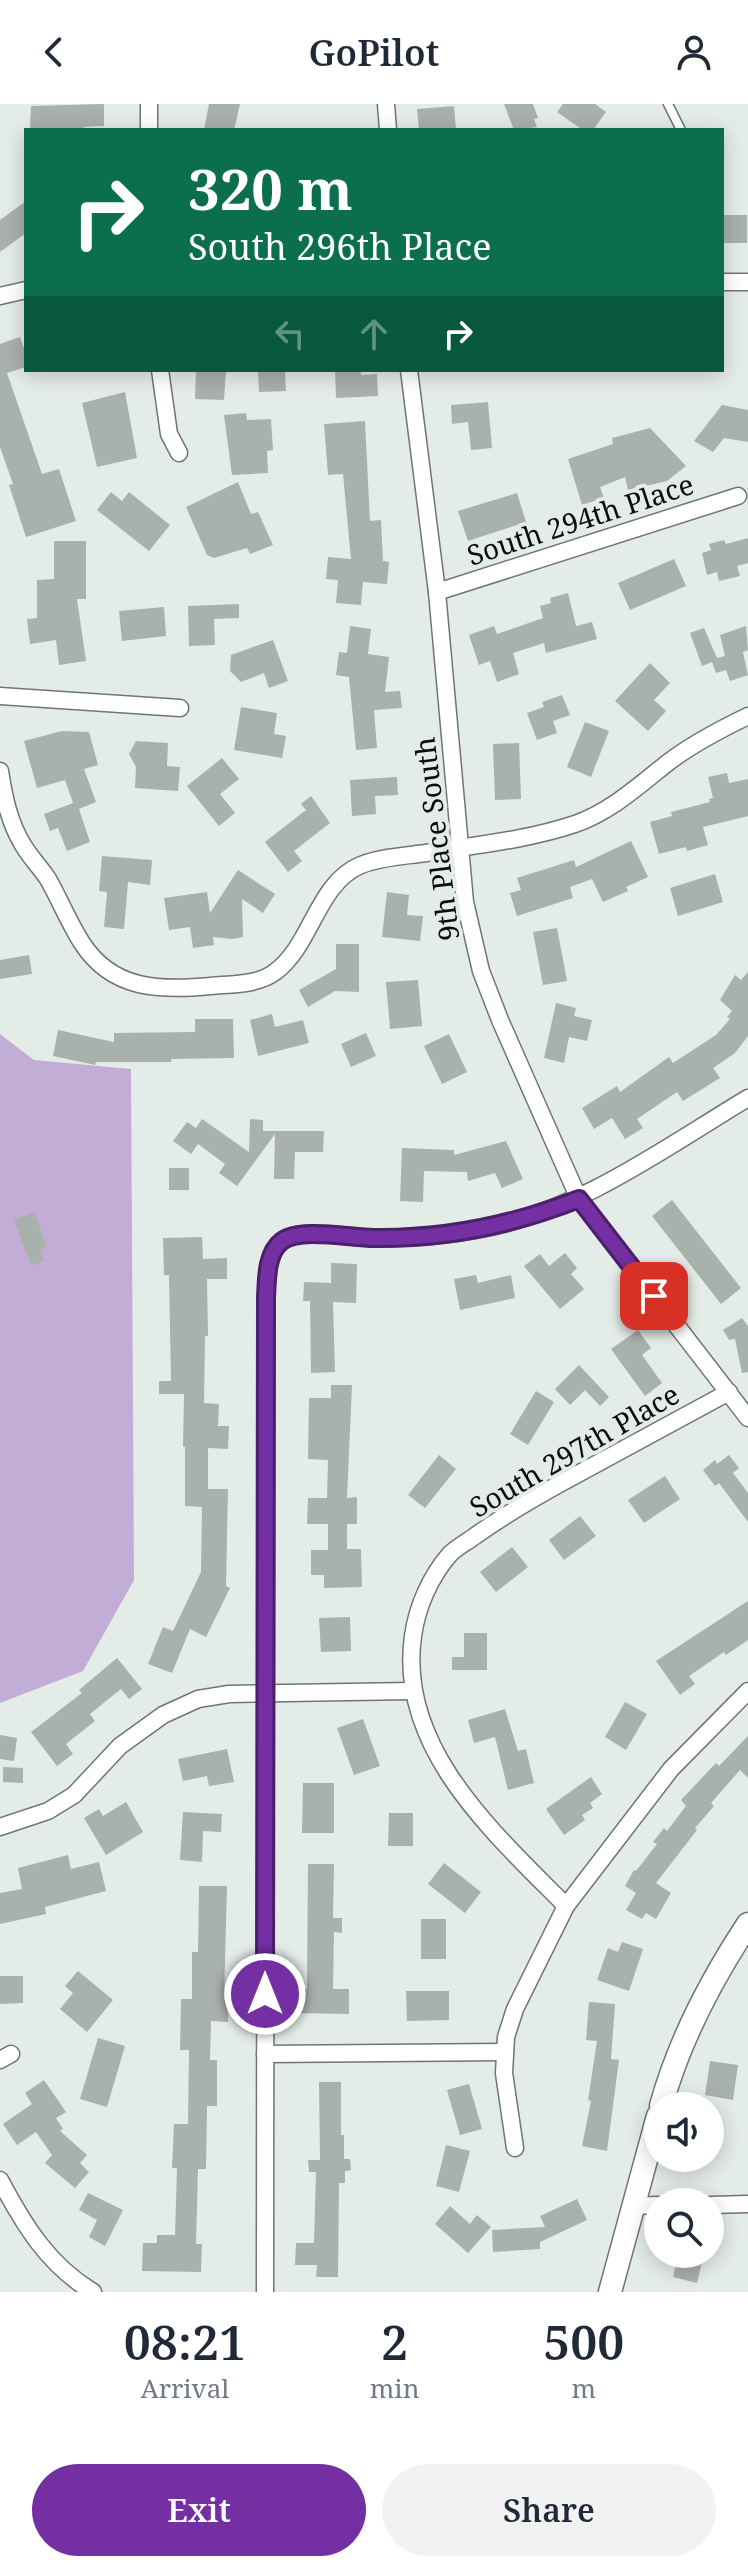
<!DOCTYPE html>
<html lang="en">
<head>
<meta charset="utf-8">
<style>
	body { margin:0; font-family:"Noto Serif",serif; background:#f2f2f3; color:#1f2937; height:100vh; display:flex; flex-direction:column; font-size:30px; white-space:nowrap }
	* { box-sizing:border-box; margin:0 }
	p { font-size:26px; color:#747a83 }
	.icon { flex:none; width:44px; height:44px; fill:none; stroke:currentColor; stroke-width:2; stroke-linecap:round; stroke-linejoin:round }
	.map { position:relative; height:2188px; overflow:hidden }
	.panel { display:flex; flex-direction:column; background:#fff; flex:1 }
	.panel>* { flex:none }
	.banner { position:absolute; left:24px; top:24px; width:700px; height:244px; border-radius:0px; box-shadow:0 4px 20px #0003; background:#0b6e4f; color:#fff; overflow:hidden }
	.controls { position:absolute; left:644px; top:1988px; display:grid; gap:16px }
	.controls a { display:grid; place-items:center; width:80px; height:80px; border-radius:50%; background:#fff; box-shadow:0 4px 20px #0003; font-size:40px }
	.pin { position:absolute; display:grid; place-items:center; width:68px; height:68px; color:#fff; margin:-34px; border-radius:16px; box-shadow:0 4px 12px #0006 }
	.me { position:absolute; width:88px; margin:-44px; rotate:0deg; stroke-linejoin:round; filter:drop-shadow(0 0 6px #0008) }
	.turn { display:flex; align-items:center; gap:28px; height:168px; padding:0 32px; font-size:36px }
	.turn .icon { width:104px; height:104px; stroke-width:2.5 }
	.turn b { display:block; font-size:56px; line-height:68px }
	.lanes { display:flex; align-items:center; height:76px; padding:0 32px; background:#0003; justify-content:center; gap:40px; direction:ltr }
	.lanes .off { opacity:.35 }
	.eta { display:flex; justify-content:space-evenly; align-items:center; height:136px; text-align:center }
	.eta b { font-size:48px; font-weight:600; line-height:56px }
	.primary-button { display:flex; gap:16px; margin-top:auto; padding:16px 32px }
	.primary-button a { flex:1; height:92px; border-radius:48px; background:#742fa3; color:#fff; font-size:32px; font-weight:600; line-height:92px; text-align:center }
	.primary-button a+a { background:#f2f2f3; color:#1f2937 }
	header { display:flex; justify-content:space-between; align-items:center; height:104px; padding:0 32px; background:#fff; font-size:36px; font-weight:600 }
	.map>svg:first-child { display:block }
	.green { fill:#c2add6 }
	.building { fill:#a9b1ad }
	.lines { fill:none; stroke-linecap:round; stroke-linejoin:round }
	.service-casing { stroke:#6f7672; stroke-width:11 }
	.minor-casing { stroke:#6f7672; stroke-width:19 }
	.secondary-casing { stroke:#6f7672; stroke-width:25 }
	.service { stroke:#fff; stroke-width:8 }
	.minor { stroke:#fff; stroke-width:16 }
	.secondary { stroke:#fff; stroke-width:22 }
	.route-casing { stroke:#4b1f6a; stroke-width:20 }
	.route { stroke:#742fa3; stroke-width:14 }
	.labels { text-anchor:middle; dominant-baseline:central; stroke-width:8; stroke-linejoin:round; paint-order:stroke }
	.street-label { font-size:28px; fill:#0a0d0c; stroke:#e4ece8 }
</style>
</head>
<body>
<header><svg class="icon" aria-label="back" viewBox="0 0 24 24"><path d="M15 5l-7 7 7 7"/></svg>GoPilot<svg class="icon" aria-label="person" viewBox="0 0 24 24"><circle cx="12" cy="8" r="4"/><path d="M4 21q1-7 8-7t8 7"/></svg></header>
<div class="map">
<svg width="748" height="2188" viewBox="0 0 748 2188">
	<rect width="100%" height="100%" fill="#e4ece8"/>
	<path class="green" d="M0,930l34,26 97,9 3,511 -51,91 -83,32z"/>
	<g class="building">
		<path d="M104,0v22l-20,1v3l-54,-2 1,-22z"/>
		<path d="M209,0h31l-6,26h-30z"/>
		<path d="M504,0h29l5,14 -4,1 3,8 -23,3z"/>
		<path d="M563,0h32l11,8 -13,18h-10l-26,-18z"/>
		<path d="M454,2l2,24h-37l-2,-21z"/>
		<path d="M26,97v32l-26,19v-32z"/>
		<rect x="722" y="111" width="25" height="28"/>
		<path d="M20,233l6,17v13l-19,6 35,101 17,-5 17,52 -50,16 -17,-52 4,-1 -13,-37v-103z"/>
		<path d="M196,266h30l-2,30 -29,-1z"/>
		<path d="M258,266h27l1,21 -27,1z"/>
		<path d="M335,266h25l1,5 16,-1 1,22 -42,2z"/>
		<path d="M125,288l12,66 -40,9 -15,-64z"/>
		<path d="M488,298l4,46 -21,2 -3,-28 -16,2 -1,-19z"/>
		<path d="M722,301l26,5v32l-24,-4 -11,14 -19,-11z"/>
		<path d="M246,309l1,7 24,-1 2,31 -6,1 1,22 -36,2 -8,-60z"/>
		<path d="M365,317l5,100 11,-1 2,41 6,1 -2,22 -24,-2 -2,23 -25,-2 2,-23 -12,-1 2,-22 23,2 -8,-85 -15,1 -4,-51z"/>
		<path d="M650,324l36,38 -19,15 -39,9 -3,-13 -25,10 4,11 -22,7 -14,-46 45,-15 -1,-6z"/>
		<path d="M238,378l13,32 7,-2 15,33 -23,9 -3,-6 -33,10 -7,-3 -21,-48z"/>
		<path d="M111,388l11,9 7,-9 41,33 -21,26 -52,-41z"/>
		<path d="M517,389l9,29 -58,19 -10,-30z"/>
		<path d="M748,434v25l-11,3 3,10 -21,5 -2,-9 -10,3 -5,-22 9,-3 -2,-6 15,-4 2,4z"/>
		<path d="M54,437h32v58h-9l9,62 -27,4 -3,-25 -26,4 -3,-25 10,-1v-38l17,-1z"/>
		<path d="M674,455l12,27 -56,24 -12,-27z"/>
		<path d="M568,489l8,33 16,-4 5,17 -51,14 -2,-10 -31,10 6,21 -22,8 -7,-21 -11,4 -10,-30 25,-9 3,8 46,-16 -3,-12 11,-3 -1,-5z"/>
		<path d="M239,500v14l-25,1 1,26 -26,1 -1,-40z"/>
		<path d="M164,503l2,29 -44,5 -3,-30z"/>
		<path d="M350,522l21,3 -3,25 21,3 -4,35 15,-1 2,17 -28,2 3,38 -21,2 -7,-73 -13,-2 3,-23 8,1z"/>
		<path d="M746,522l2,24 -5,2 5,23 -18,6 -4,-11 -10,3 -4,-11 -10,4 -12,-33 14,-5 13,30 8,-2 -5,-21z"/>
		<path d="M273,536l15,41 -19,7 -5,-15 -23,9 -11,-11 1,-16z"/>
		<path d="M650,559l20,20 -16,17 12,11 -18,20 -33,-30z"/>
		<path d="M562,591l8,20 -17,6 4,12 -20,7 -10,-27 17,-6 -2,-5z"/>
		<path d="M241,603l36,6 -3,21 12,2 -4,22 -48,-8z"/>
		<path d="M585,618l24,9 -18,46 -24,-10z"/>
		<path d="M62,627l27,1 9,33 -14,4 12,33 -17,7 11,33 -23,9 -9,-23 -8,3 -6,-17 29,-11 -8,-23 -28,8 -13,-47z"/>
		<path d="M136,637l32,2 -1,23 13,1 -2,24 -43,-3 1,-21 -7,-13z"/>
		<path d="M519,639l2,56 -26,1 -2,-56z"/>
		<path d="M222,654l17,21 -19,15 15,19 -16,13 -32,-40z"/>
		<path d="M727,669l2,10 19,-4v37l-45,11 5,18 -21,6 -1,-4 -27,7 -9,-32 22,-6 -1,-4 39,-10 -1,-3 4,-1 -5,-21z"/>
		<path d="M397,673l1,18 -23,1 1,18 -24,2 -2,-36z"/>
		<path d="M311,692l19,27 -36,28 8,10 -14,11 -23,-30 41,-32 -5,-6z"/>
		<path d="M631,737l17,36 -22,10 2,4 -25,11 -11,-23 -22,8 3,11 -56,18 -7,-23 11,-3 -4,-12 57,-18 2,7z"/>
		<path d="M102,752l50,4 -2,25 -22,-3 -4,47 -20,-2 3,-35 -8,-1z"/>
		<path d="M238,766l37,24 -12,19 -21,-14 1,38 -11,2 -19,-2 1,8 -21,3 -3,-21 -21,3 -5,-32 43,-6 3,21z"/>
		<path d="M715,770l8,28 -45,14 -8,-28z"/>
		<path d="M387,788l22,3 -2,20 16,1 -3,25 -38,-4z"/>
		<path d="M557,824l10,53 -24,4 -10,-53z"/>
		<path d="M336,840h23v48l-24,-1 -27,16 -9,-17 37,-21z"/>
		<path d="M29,851l3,19 -32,5v-19z"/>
		<path d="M748,868v64l-13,17 -22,15 7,10 -37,23 -6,-9 -40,27 6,9 -18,11 -13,-21 -18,11 -12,-21 35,-22 3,6 49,-35 4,6 43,-28 14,-16 -3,-2 5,-6 -12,-11 15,-25 6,5z"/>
		<path d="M418,876l4,46 -32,3 -4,-47z"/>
		<path d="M556,899l20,5 -2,8 18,4 -5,21 -18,-4 -5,26 -20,-5z"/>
		<path d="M272,910l3,13 28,-7 6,23 -51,13 -8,-36z"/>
		<path d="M195,915h38l1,39 -63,1v3h-75l-1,3 -42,-9 5,-26 56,12v-9l81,-1z"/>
		<path d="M366,929l10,23 -25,11 -10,-23z"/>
		<path d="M449,930l18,38 -25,12 -18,-38z"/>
		<path d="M202,1015l47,33 1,-33 13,1v11h61l-1,21h-28l-1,27h-20l1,-45 -38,52 -18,-13 6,-9 -27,-20 -7,10 -18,-13 14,-19 9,6z"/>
		<path d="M506,1037l17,38 -21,9 -7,-15 -27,8 -1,-9 -43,-1 -1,31 -23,-1 2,-53 52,2v5z"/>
		<rect x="169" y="1064" width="20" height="22"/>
		<path d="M672,1096l69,88 -20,16 -69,-88z"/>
		<path d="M34,1108l13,34 -7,3 4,12 -13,5 -17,-46z"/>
		<path d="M202,1133l1,22 24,-1v21h-20l1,57h-3l-1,67 15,1 -1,22h11l-1,23 -20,-1v41h20l-2,97 4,2 -24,49 -16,-8 -18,44 -24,-9 15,-37 10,4 28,-59 1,-65 -17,-1v-59h-2l1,-53h-25v-13h12l-2,-106h-5l-1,-37z"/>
		<path d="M565,1149l12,15 -6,6 13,15 -24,20 -36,-43 16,-12 9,12z"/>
		<path d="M331,1159l26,1 -1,39 -23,-1 2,70 -24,1 -1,-72h-7l1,-19 27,1z"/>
		<path d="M476,1171l2,8 33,-8 4,23 -55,12 -6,-31z"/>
		<path d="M742,1214l6,8v46l-6,1 -7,-34 -6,1 -6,-10z"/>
		<path d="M638,1226l13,18 -9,7 20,28 -17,13 -34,-47z"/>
		<path d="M579,1261l30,32 -9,9 -15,-16 -15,15 -15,-16z"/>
		<path d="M331,1281h21l-5,113 10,-1v27h-10v25h14l1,38 -38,1v-13h-13v-25h17v-26h-21l1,-26h19l1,-38 -20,-1 1,-61h22z"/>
		<path d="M536,1287l18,11 -26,43 -18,-11z"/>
		<path d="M439,1351l17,14 -31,39 -17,-13z"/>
		<path d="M729,1351l10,13 -6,5 15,20v29l-29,-39 -4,3 -12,-16 12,-10 2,4z"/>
		<path d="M665,1372l15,23 -36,24 -16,-23z"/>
		<path d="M580,1412l16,20 -32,24 -15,-20z"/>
		<path d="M512,1443l16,20 -32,25 -16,-20z"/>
		<path d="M748,1497v39l-22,15 -2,-3 -35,24 6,8 -15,11 -24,-34z"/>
		<path d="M350,1513l1,34 -30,1 -2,-34z"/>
		<path d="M464,1529h23v37h-35v-13h12z"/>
		<path d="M117,1554l25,31 -13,10 -8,-10 -31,25 5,7 -29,23 7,10 -16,12 -26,-34 51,-39 -3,-3z"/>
		<path d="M625,1598l22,12 -21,36 -21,-13z"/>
		<path d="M505,1605l13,42 8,-2 8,34 -26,7 -13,-53 -21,6 -6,-23z"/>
		<path d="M363,1615l17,47 -26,9 -17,-47z"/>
		<path d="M0,1631l17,3 -3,23 -14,-2z"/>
		<path d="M748,1632v42l-8,-8 -29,33 3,3 -19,22 2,2 -41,53 15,10 -15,26 -10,-6 -4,6 -16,-9 10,-17 -11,-7 9,-16 2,1 21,-27 -4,-2 11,-14 3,3 19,-25 -5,-6 35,-37 3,3z"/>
		<path d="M227,1645l7,33 -25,4 -2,-10 -24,5 -5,-22z"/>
		<path d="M3,1663l20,1v15l-20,-1z"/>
		<path d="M591,1673l11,17 -12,9 3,5 -11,7 3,5 -21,15 -18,-26z"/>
		<path d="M303,1679h31v50h-32z"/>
		<path d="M126,1698l17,30 -37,23 -22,-37 15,-9 4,7z"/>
		<path d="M183,1708l39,2 -1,18 -18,-1 -1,31 -22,-2z"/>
		<path d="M389,1709h24v33h-25z"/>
		<path d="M68,1751l3,14 28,-7 7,29 -61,16 1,7 -46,10v-31l22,-4 -4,-21z"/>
		<path d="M444,1759l37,29 -16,21 -37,-29z"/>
		<path d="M308,1760h26l-1,54h9v15l-8,-1 -1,57h16v25l-54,-1 1,-24h11z"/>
		<path d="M199,1782h28l-3,114h4v22l-17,-1 -1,39h7v46h-10l-1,63h-8l-2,75h6l-1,28 -59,-1 1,-28h14v-8h18l2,-67h-5l2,-44h14l1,-74h-9l1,-51h11v-47h6z"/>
		<rect x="421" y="1815" width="25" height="40"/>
		<path d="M622,1838l21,7 -14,42 -32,-11 11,-32 10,4z"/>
		<path d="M78,1867l35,29 -26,32 -27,-23 13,-16 -8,-7z"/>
		<path d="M0,1872h23v27l-23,1z"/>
		<path d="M406,1887h43v29l-42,1z"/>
		<path d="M589,1898l26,2 -4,55 8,1 -12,91 -25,-5 9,-45 -3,-1 9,-59 -11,-1z"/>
		<path d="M98,1934l27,8 -18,61 -27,-8z"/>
		<path d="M710,1957l28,4 -5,35 -28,-5z"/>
		<path d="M44,1976l22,32 -10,6 7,11 -3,2 27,24 -7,8 9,9 -14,16 -30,-25 7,-8 -16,-23 -19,13 -14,-21 29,-20 -7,-11z"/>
		<path d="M319,1978h22v53h3v24h6l1,11 -6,1v12h-6l-1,94h-22l1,-12h-22l1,-22h18l2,-71h-7l-1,-12h12z"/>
		<path d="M469,1980l13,45 -22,6 -13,-45z"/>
		<path d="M446,2041l24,6 -11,41 -23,-6z"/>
		<path d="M88,2089l35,17 -18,36 -16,-9 8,-17 -18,-10z"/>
		<path d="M577,2095l10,21 -47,22v7l-47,3 -1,-22 53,-3 -5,-11z"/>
		<path d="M450,2102l20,18 7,-9 14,12 -23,26 -33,-29z"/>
		<path d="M678,2150h26l-7,29 -24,-6z"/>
	</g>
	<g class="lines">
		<defs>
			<path id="service" d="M668,0l12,24"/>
			<g id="minor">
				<path d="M149,0v26"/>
				<path d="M386,0l2,26"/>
				<path d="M722,178h26"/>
				<path d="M0,192l26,-6"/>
				<path d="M160,266l9,64 10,19"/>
				<path d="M409,266l28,222 28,310 16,69 19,49 79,179 169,219"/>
				<path d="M437,488l301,-96"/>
				<path d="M0,592l180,12"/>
				<path d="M0,667c4,26 9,51 23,74 7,12 17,22 25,34 12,21 21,44 34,64 30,47 78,48 129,43 21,-2 47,-1 64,-14 37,-27 42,-89 86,-107 20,-8 44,-9 65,-12 50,-8 101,-13 149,-29 37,-13 64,-39 95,-63 24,-18 51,-32 78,-45"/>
				<path d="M0,1723l48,-16 26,-16 46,-49 43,-31 35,-16 31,-5 183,-3"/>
				<path d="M566,1802c-72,-73 -169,-158 -153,-270 4,-29 17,-59 37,-82 7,-7 17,-12 25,-18 28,-20 57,-37 88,-54 55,-30 111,-60 166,-90"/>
				<path d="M265,1950l240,-2"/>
				<path d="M0,1956l11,-6"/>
				<path d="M515,2044l-11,-75 2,-36 9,-28 51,-103 105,-137 77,-78"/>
				<path d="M0,2076c24,45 48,85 93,112"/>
				<path d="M710,2101l38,-1"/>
				<path d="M633,2102l25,-1"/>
				<path d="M265,2188l1,-994c1,-19 0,-50 21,-60 22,-10 66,1 91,0 35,0 69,-2 103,-9 99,-18 182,-80 267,-131"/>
			</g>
			<g id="secondary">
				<path d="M661,2002c18,-65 50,-126 87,-182"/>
				<path d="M610,2188l48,-176"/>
			</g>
		</defs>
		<use href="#service" class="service-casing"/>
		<use href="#minor" class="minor-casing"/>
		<use href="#secondary" class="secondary-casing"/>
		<use href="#service" class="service"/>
		<use href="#minor" class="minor"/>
		<use href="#secondary" class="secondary"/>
	</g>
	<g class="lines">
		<defs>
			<path id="route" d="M265,1890l1,-696c1,-18 0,-45 16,-57 18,-14 69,-3 92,-3 71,1 139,-13 205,-39l75,97"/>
		</defs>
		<use href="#route" class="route-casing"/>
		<use href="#route" class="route"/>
	</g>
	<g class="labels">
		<g class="street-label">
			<text transform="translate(580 415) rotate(-18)">South 294th Place</text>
			<text transform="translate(436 735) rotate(-97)">9th Place South</text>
			<text transform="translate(574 1346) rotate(-30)">South 297th Place</text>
		</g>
	</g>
</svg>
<div class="controls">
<a><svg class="icon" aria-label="sound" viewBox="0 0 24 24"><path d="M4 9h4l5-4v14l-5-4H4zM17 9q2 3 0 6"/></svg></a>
<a><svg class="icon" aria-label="search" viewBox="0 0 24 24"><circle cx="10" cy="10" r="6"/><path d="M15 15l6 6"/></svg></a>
</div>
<div class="pin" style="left:654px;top:1192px;background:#d93025"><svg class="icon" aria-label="arrive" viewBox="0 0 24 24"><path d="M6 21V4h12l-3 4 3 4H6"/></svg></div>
<svg class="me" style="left:265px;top:1890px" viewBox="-20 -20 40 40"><circle r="17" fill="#742fa3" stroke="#fff" stroke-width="3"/><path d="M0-11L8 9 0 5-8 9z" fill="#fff"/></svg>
<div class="banner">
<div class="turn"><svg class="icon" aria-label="right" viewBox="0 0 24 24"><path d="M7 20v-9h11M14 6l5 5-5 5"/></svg><div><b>320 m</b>South 296th Place</div></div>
<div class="lanes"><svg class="icon off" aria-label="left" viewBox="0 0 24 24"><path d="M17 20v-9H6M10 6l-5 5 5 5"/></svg><svg class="icon off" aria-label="ahead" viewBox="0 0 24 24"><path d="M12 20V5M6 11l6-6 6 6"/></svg><svg class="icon" aria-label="right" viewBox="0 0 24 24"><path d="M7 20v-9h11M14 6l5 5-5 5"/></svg></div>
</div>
</div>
<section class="panel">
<div class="eta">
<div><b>08:21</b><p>Arrival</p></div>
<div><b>2</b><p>min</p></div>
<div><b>500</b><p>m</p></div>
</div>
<div class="primary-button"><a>Exit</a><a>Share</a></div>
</section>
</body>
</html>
